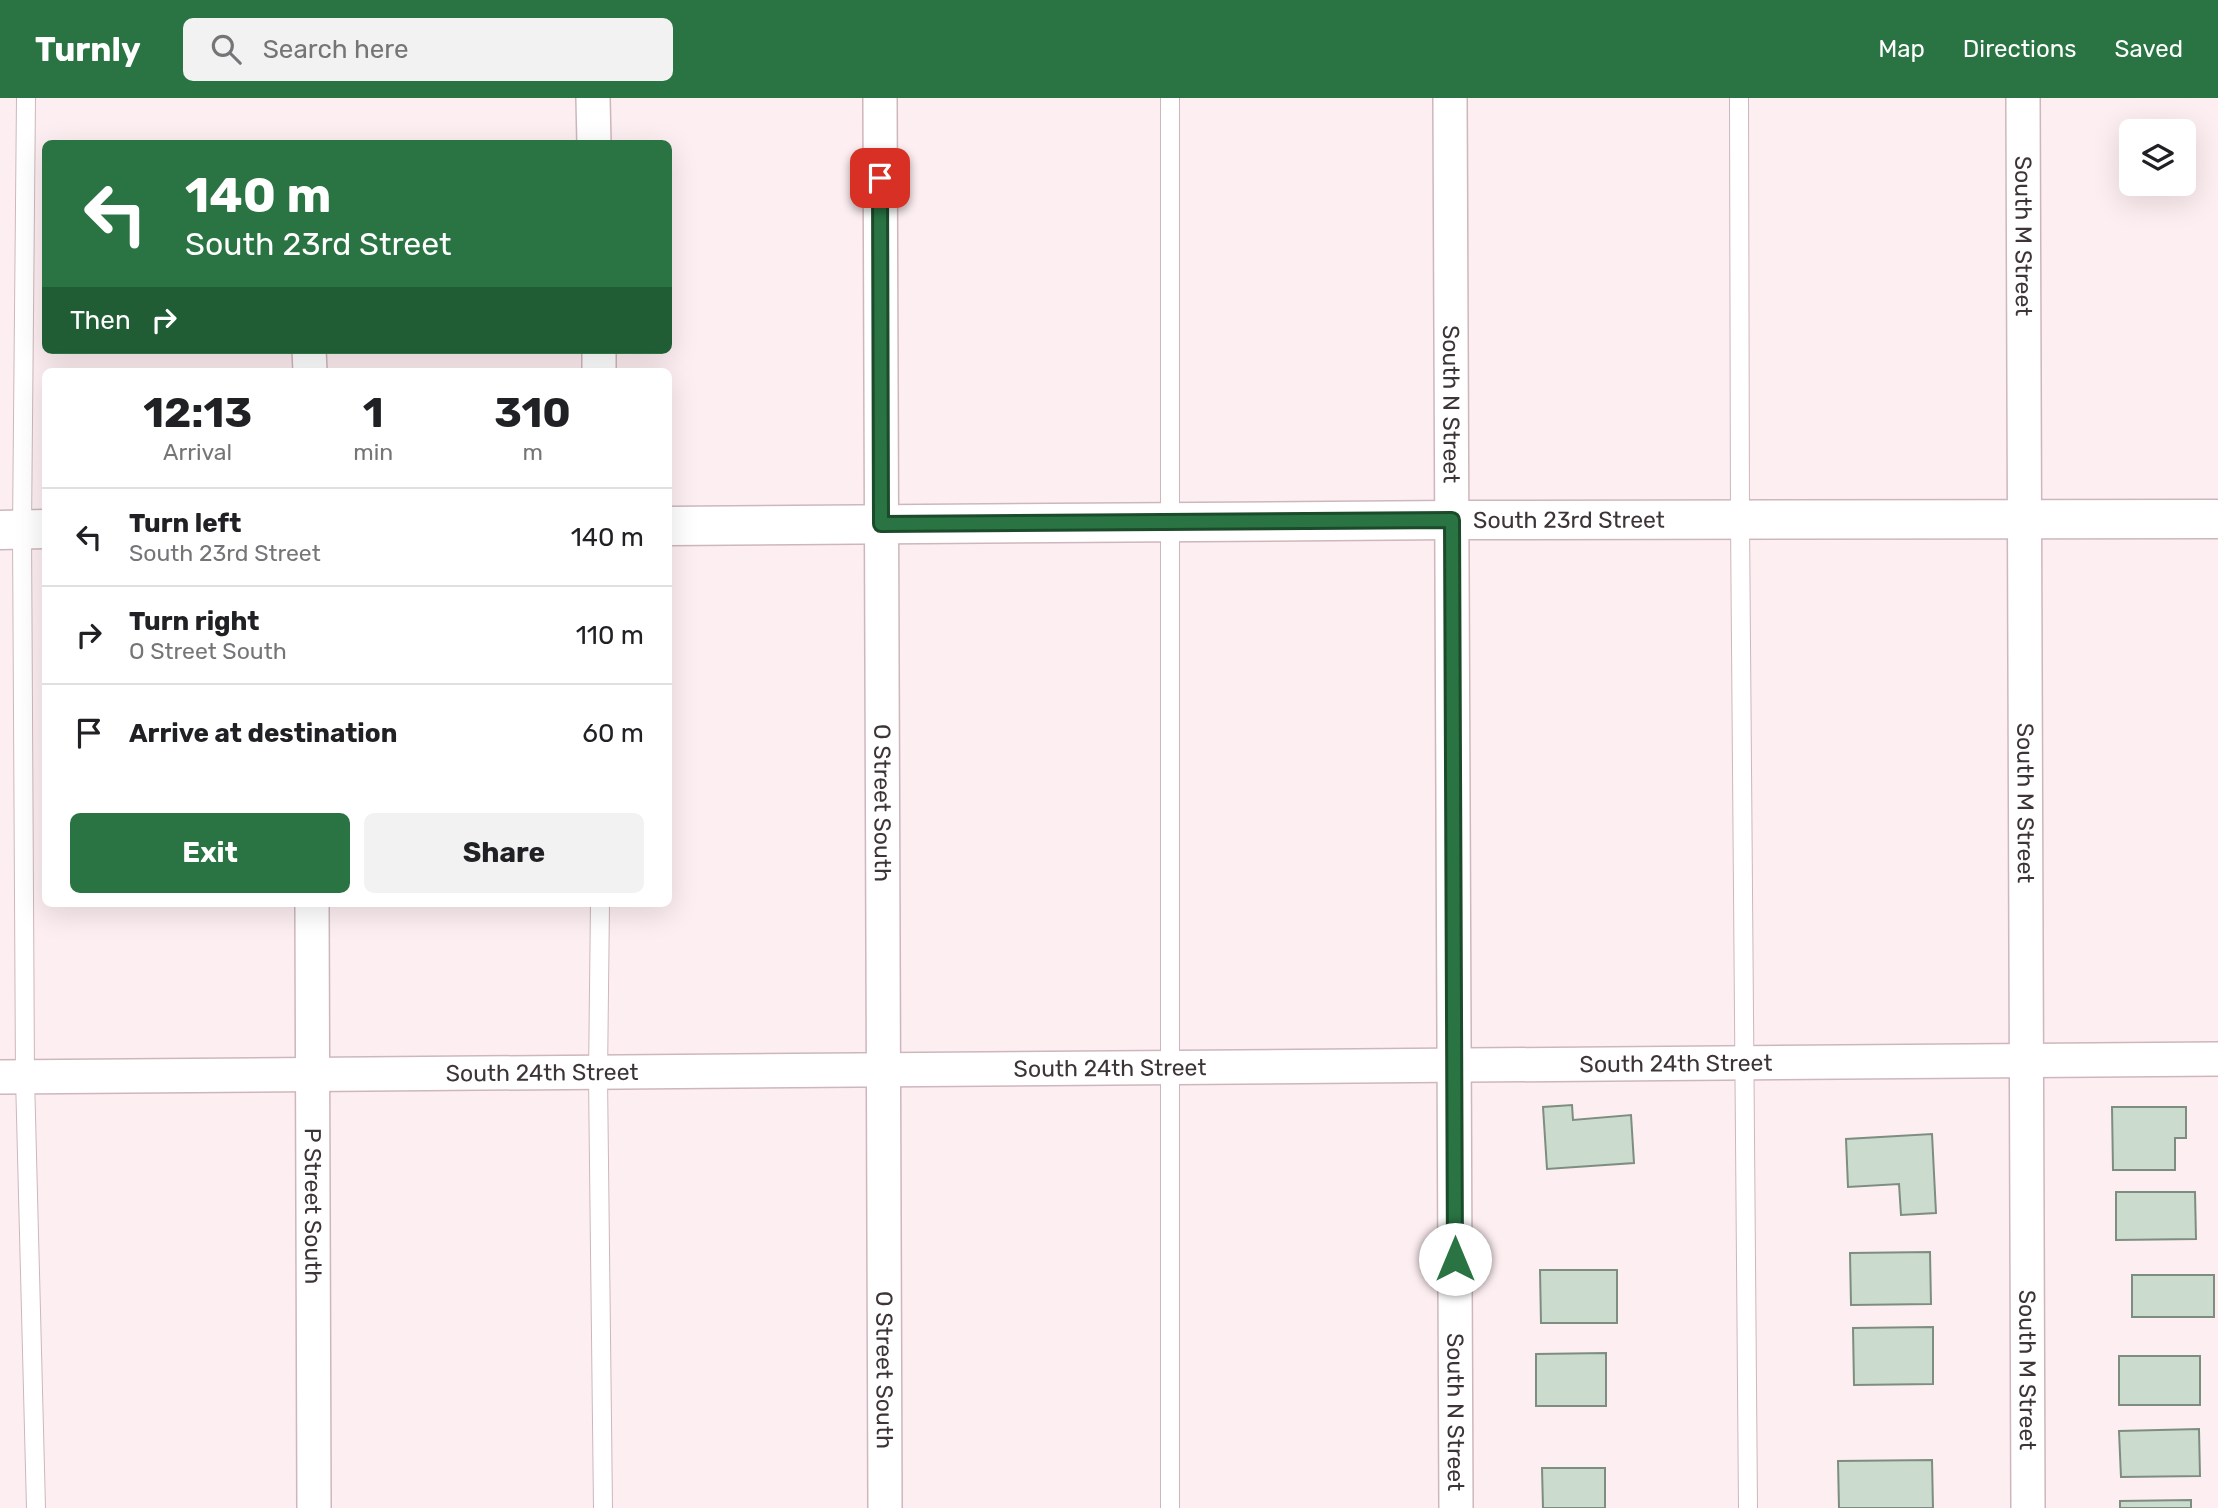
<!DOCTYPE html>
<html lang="en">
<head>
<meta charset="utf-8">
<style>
	body { margin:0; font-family:Rubik,sans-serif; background:#f2f2f2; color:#202124; height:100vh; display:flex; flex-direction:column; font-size:26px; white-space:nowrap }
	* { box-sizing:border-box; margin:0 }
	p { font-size:23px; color:#757577 }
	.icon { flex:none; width:38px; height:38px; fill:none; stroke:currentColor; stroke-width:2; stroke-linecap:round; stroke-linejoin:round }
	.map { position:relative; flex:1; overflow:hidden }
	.drawer { position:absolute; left:42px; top:270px; width:630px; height:539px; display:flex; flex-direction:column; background:#fff; border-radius:10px; box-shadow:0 7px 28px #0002 }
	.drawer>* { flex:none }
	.hud { position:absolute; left:42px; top:42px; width:630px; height:214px; border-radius:10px; box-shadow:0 7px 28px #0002; background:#297442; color:#fff; overflow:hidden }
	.fabs { position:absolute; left:2119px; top:21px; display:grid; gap:14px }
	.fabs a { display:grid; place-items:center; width:77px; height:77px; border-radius:10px; background:#fff; box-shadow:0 7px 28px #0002; font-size:35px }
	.pin { position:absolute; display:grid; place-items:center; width:60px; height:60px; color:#fff; margin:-30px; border-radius:14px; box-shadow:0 4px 10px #0006 }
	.me { position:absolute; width:77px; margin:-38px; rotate:0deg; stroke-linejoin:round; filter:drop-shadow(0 0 5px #0008) }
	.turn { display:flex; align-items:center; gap:24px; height:147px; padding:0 28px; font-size:32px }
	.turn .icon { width:91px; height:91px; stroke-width:2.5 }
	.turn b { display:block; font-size:49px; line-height:60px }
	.then { display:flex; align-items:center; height:66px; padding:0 28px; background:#0003; gap:14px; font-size:26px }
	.eta { display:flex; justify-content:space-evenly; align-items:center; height:119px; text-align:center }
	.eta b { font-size:42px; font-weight:700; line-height:49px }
	.primary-button { display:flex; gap:14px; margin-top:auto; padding:14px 28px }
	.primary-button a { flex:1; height:80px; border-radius:10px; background:#297442; color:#fff; font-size:28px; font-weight:700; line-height:80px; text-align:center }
	.primary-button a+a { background:#f2f2f2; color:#202124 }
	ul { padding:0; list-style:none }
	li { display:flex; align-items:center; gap:21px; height:98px; padding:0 28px; border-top:2px solid #e0e0e0 }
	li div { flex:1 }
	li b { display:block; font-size:26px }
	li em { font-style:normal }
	header { display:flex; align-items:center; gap:42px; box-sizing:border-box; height:98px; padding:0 35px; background:#297442; color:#fff }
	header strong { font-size:33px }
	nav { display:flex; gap:38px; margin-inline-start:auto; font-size:24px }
	.search { width:490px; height:63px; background:#f2f2f2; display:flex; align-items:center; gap:18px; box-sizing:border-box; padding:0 24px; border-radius:10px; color:#757577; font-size:26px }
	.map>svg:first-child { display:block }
	.building { fill:#cbdcce; stroke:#7d8e80; stroke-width:2 }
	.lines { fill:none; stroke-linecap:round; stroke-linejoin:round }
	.service-casing { stroke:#ceb7bc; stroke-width:20 }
	.minor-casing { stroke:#ceb7bc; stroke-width:36 }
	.tertiary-casing { stroke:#ceb7bc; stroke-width:41 }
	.service { stroke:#fff; stroke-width:18 }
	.minor { stroke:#fff; stroke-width:33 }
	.tertiary { stroke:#fff; stroke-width:38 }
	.route-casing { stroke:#1b4b2b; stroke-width:18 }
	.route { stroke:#297442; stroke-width:12 }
	.labels { text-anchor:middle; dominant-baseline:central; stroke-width:6; stroke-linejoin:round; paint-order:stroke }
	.street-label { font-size:23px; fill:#3d3436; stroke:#fff }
</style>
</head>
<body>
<header>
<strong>Turnly</strong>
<div class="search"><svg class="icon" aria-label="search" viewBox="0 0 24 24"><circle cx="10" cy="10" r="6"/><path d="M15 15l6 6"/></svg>Search here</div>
<nav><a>Map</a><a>Directions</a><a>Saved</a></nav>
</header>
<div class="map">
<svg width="2218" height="1410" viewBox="0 0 2218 1410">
	<rect width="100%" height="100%" fill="#fdeef1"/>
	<g class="building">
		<path d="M1572,1007l1,15 58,-5 3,48 -87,6 -4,-62z"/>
		<path d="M2112,1009h74v31h-11v32h-62z"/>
		<path d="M1932,1036l4,79 -35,2 -2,-31 -51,3 -2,-48z"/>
		<path d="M2116,1094h79l1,47 -80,1z"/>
		<path d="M1930,1154l1,52 -80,1 -1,-52z"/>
		<path d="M1540,1172h77v53h-76z"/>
		<rect x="2132" y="1177" width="82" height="42"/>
		<path d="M1933,1229v57l-79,1 -1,-57z"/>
		<path d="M1606,1255v53h-70v-52z"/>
		<rect x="2119" y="1258" width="81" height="49"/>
		<path d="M2199,1331l1,47 -79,1 -2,-46z"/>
		<path d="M1932,1362l1,48h-94l-1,-47z"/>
		<path d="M1542,1370h63v40h-62z"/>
		<path d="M2191,1402v8h-71v-7z"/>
	</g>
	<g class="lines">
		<defs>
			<g id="service">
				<path d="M26,0l-4,431 3,548 11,431"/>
				<path d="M1739,0l1,423 8,987"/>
				<path d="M600,805l-2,174 5,431"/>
				<path d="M1170,1410v-1410"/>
			</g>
			<g id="minor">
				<path d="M593,0l1,46"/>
				<path id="s1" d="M880,0l5,1410"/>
				<path id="s2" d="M1450,0l6,1410"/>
				<path id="s3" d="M2023,0l5,1410"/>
				<path d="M309,252l1,21"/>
				<path d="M599,252v21"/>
				<path id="s4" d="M312,805l2,605"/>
				<path id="s5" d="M0,979l2218,-18"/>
			</g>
			<g id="tertiary">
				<path id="s6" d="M668,428l784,-6 766,-1"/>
				<path d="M0,432l46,-1"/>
			</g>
		</defs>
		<use href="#service" class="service-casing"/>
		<use href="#minor" class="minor-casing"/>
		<use href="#tertiary" class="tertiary-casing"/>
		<use href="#service" class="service"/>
		<use href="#minor" class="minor"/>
		<use href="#tertiary" class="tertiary"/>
	</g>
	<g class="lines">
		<defs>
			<path id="route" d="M880,80l1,346 571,-4 3,739"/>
		</defs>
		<use href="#route" class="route-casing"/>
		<use href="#route" class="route"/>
	</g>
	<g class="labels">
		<g class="street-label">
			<text stroke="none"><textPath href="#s3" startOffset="138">South M Street</textPath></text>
			<text stroke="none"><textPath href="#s2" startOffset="306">South N Street</textPath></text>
			<text stroke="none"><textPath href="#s6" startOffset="901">South 23rd Street</textPath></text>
			<text stroke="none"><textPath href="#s1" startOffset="705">O Street South</textPath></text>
			<text stroke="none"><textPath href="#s3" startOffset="705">South M Street</textPath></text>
			<text stroke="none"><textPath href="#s5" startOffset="1676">South 24th Street</textPath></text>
			<text stroke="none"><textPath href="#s5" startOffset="1110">South 24th Street</textPath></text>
			<text stroke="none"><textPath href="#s5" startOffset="542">South 24th Street</textPath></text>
			<text stroke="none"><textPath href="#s4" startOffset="303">P Street South</textPath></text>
			<text stroke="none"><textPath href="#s1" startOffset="1272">O Street South</textPath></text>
			<text stroke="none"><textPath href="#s3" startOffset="1272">South M Street</textPath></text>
			<text stroke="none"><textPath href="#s2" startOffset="1314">South N Street</textPath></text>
		</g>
	</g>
</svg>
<div class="fabs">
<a><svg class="icon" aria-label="layers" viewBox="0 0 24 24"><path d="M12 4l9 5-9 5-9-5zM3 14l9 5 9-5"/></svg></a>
</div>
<div class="pin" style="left:880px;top:80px;background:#d93025"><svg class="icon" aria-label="arrive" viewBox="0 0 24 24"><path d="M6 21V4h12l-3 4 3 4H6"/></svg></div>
<svg class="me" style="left:1455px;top:1161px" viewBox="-20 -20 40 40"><circle r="19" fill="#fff"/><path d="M0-13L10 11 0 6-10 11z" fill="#297442"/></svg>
<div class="hud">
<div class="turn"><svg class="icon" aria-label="left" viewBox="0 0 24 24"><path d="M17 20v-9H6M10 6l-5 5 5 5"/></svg><div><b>140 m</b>South 23rd Street</div></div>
<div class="then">Then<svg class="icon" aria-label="right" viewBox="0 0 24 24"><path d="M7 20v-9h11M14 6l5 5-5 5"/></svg></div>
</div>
<section class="drawer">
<div class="eta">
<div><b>12:13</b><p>Arrival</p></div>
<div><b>1</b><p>min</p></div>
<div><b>310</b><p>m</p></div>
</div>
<ul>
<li><svg class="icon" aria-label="left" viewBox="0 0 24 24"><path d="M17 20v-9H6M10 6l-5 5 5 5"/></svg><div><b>Turn left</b><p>South 23rd Street</p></div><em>140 m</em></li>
<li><svg class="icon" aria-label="right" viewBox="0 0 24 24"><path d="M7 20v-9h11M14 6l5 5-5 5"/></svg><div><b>Turn right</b><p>O Street South</p></div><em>110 m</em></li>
<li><svg class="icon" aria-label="arrive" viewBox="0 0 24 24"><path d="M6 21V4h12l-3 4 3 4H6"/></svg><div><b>Arrive at destination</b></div><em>60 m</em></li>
</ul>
<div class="primary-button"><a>Exit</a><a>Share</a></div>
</section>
</div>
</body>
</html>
